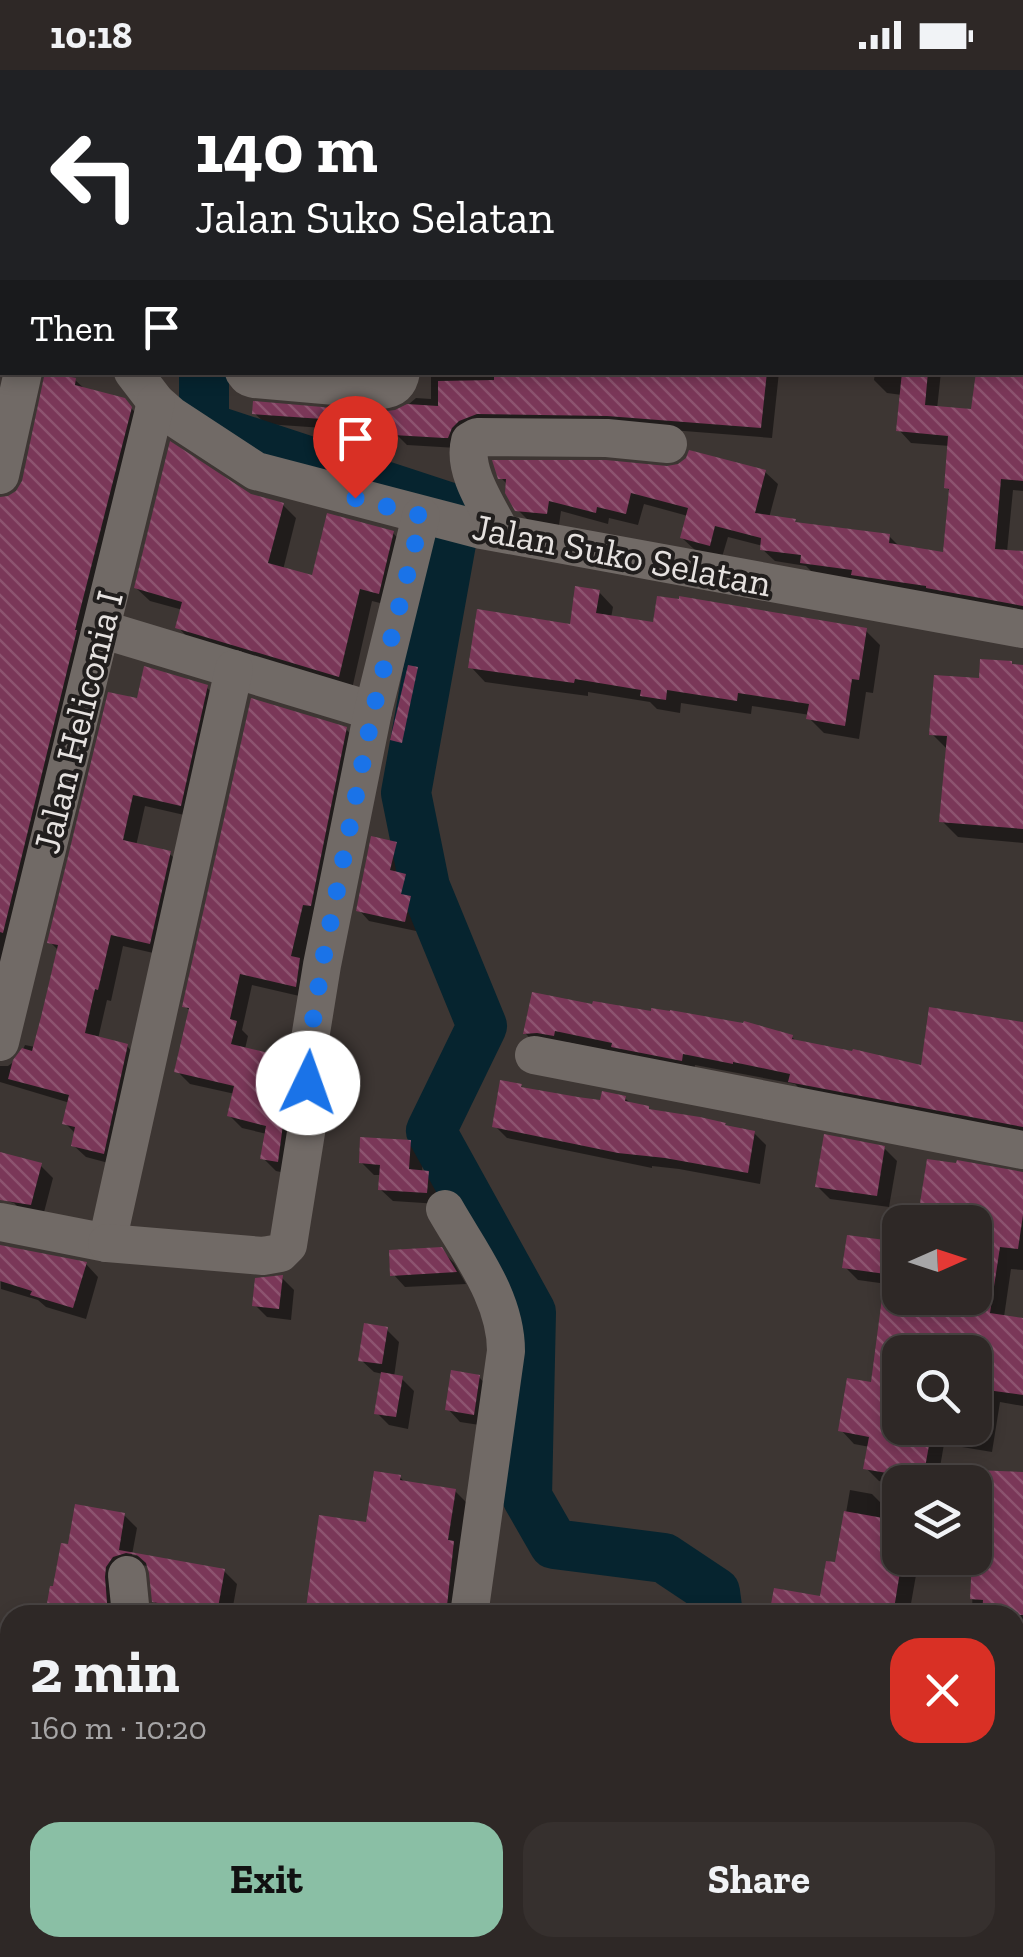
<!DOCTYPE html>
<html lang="en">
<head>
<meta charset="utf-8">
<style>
	body { margin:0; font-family:"Zilla Slab",serif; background:#36302e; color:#f1f3f6; height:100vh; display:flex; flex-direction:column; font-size:38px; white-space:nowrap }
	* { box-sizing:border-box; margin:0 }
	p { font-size:32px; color:#a7a6a7 }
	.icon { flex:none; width:55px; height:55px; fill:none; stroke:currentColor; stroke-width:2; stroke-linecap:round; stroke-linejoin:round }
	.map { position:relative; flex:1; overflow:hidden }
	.side { position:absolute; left:0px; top:1535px; width:1025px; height:352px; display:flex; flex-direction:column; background:#2e2826; border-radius:30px 30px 0 0; box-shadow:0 5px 15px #0003,0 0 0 2px #494443 }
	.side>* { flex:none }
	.guide { position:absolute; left:0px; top:0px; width:1025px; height:305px; box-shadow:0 5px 15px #0003,0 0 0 2px #494443; background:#202124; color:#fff; overflow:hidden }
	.needle { width:65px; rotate:87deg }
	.controls { position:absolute; left:882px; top:1135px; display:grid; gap:20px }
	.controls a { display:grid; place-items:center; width:110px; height:110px; border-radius:20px; background:#2e2826; box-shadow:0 5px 15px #0003,0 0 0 2px #494443; font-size:50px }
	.pin { position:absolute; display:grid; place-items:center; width:85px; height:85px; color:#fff; margin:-102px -42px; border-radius:50% 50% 50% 0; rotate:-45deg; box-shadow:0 0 10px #0007 }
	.pin .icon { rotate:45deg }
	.me { position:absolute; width:110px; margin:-55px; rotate:3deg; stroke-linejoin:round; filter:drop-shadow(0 0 8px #0008) }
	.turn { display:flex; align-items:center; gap:35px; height:210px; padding:0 30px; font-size:45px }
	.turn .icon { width:130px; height:130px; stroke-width:2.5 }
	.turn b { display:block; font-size:70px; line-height:85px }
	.then { display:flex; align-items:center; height:95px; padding:0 30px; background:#0003; gap:20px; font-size:38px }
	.round { display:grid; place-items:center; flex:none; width:105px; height:105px; border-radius:30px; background:#36302e }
	.head { display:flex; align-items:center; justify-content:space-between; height:170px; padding:0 30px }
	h1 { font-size:60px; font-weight:700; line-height:75px }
	.action { display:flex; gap:20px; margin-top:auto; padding:20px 30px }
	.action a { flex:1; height:115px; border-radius:30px; background:#8abfa5; color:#111; font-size:40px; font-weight:700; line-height:115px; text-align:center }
	.action a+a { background:#36302e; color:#f1f3f6 }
	.status { display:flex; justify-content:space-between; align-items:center; height:70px; padding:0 50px; background:#2e2826; direction:ltr }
	.status svg { height:28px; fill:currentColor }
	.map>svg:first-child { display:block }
	.shadow { fill:#0007; fill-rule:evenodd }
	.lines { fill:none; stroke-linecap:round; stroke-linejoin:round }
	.river { stroke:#06242f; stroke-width:50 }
	.building { fill:url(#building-back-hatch) }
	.minor { stroke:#716a66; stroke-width:38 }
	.route { stroke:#1a73e8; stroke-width:18; stroke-dasharray:0 32.4 }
	.labels { text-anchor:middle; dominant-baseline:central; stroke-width:8; stroke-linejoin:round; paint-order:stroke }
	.street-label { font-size:38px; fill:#e6e2e0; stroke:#211e1d }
</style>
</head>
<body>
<div class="status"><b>10:18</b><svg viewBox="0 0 49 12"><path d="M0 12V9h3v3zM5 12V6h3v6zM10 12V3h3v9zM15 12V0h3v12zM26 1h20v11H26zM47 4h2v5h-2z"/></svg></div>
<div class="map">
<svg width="1023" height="1887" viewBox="0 0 1023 1887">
	<defs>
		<pattern id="building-back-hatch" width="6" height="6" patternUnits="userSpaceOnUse" patternTransform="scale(2.5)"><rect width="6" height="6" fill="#7a3758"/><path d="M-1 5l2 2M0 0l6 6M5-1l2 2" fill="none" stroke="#8d5470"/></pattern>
	</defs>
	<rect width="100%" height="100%" fill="#3d3633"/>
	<g class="shadow">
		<path d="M245,0h275v2h-273z"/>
		<rect x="584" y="0" width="38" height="2"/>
		<path d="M817,0h83l16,2h-99z"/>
		<path d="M1022,16h1v186l-1,-1z"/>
		<path d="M0,85h2v103l-2,-1z"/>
		<path d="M1023,237v184l-10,-1 -6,62 16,2v61l-208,-40 -9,-9 -31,-5 -13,-12 1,-3 -35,-9 -6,20 -27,-7 -13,-12 6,-22 -44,-12 -6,21 -29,-7 -1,6 -47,-13 -2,14 -29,-3 -13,-13 -9,-24 -8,-8 265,-5 13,12 -9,34 25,3 4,4 91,11 11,11 46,7 5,-62 -5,-5 4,-41 -39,-3 -12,-13 3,-35 -15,-2 -13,-13 1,-8h66l-4,37 36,3 49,-40z"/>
		<path d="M431,302h348l-7,66 -152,-12 -163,22 -50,-3 -12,-12 -129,-9 -12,-11 130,2 18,-5 14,-12 15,1z"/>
		<path d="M75,310l11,10 37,10 14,14 -137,594v-509l18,-6z"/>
		<path d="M250,426l33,9 13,13 -13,52 31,9 79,-46 13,14 -14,59 -20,-5 -20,88 -161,-48 -13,-14 5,-17 -33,-9 -14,-13z"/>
		<path d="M599,522l14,15 -2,11 44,7 211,6 14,14 -7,48 -7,-1 -7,47 -35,-6 -15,-15 1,-3 -58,-9 -1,8 -70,-11 -1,10 -23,-4 -7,-7 -62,-10v4l-103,-14 -14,-15 101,-40z"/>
		<path d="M1023,596v177l-65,-6 -16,-16 6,-71 -16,-16 49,-53z"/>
		<path d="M417,600l13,12 -16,72 -8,-2 -13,-13z"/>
		<path d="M206,617l13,12 -26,118 -48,-11 -9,40 33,7 13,13 -20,89 -39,-9 -12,55 -4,-1 -9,39 29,7 12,13 -23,106 -30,-8 -13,-12 3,-11 -11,-11 5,-20 -70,-21v-16h8l11,-8 6,-13 10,2 24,-96 -9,-9 89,-241z"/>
		<path d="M346,659l12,13 -50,256 -56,-13 -10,45 6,6 -3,13 40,10 13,13 -8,102 -14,-3 -13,-13 4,-24 -25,-6 -12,-12 5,-22 -45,-10 -13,-13 14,-59 -6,-6z"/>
		<path d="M395,774l11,11 -5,20 14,12 -3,13 8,9 -4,22 -47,-10 -10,-11z"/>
		<path d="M534,925l258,42 5,5 126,26 100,-44v112l-219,-43 -9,-9 -100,-19 -1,7 -127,-30 -1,5 -28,-1 -12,-12z"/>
		<path d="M521,1016l4,5 77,11 23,-4 7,7 20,7 102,21 12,12 -6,39 -81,-15 -27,-3v2l-145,-30 -12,-12z"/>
		<path d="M410,1072l13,13 -1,18h6l12,13 -1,18 -46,-3 -13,-12 1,-14h-7l-13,-13z"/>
		<path d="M884,1078l13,13 -8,46 -59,-8 -13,-13z"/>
		<path d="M0,1085l40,10 13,13 -10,38 -19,-3 -10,-10 -14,-4z"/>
		<path d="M929,1091l94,13v96l-12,-1 -7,48 19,3v86l-23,-4 -8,50 -48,-8 -6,35 20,3h-58v3l-21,-4 -13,-13 4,-21 -16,-3 -13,-14 32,-45 14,-101 -29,-4 -13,-13 55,-22v53h75v-76h-55zM900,1282h75v76h-75z"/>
		<path d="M0,1177l86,17 12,13 -12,42 -40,-12 -8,-7 -37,-11z"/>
		<path d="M441,1180l13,13 12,21 -61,3 -12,-13z"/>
		<path d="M282,1208l12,12 -3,30 -24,-3 -12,-12z"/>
		<path d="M387,1260l12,12 -5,35 7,1 13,13 -6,38 -19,-4 -12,-12 6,-39 -9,-2 -13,-12z"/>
		<path d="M479,1307l12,13 -5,36 -26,-4 -12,-13z"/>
		<path d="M1023,1404v301h-4l-1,43 5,1v69h-8v-273h-43l3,-130z"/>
		<path d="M400,1407l6,7 49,7 13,13 -8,111h-153z"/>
		<path d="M850,1420l22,4 14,14 -2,12 16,3v35h19l-10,57h-137l50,-16 15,-34z"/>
		<path d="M124,1445l13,13 -5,27 92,16 13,13 -5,28 23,3h-99l-4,-43 -3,-6 -11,-1 -19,50h-71l22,-68z"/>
		<rect x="0" y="1656" width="10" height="91"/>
		<path d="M10,1818v60h31l-3,9h-38v-67z"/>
		<path d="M1015,1849l8,1v37h-110l1,-5 -17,-4h118z"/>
		<path d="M92,1878h198v9h-193z"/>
		<path d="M388,1878h138v9h-137z"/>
		<path d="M635,1878h138l9,9h-148z"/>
	</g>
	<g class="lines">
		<g class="river">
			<path d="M163,0l1,2"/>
			<path d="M204,302v55l253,83 -51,283 19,94 57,139 -51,105 100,181 -4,185 27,47 110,14 51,34 3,23"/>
			<path d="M783,1887v-9"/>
		</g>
	</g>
	<g class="building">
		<path d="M45,302l31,6 -1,7 50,13 7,9 -57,223h2l-74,303 -3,-1v-435l8,-1 8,-5 6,-10z"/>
		<path d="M767,302l-6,56 -154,-12 -130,-2 -18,7 -7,7 -4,10h-4l-51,-3 1,-11 -142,-10 1,-13 126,11 16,-2 12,-6 31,2v-25l56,-1v-3l73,-1 34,-3z"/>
		<path d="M902,302h26l-3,33 46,4 5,-37h47v109l-22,-2 -6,70 28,2v55l-97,-18v-2l-75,-11 1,-5 -52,-7 1,-8 -41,-5 1,-12 -46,-12 -5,20 -30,-8 8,-30 -57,-15 -5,21 -29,-7 -1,6 -47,-12 -2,13 -32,-3 -10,-18 1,-14h-8l-6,-19h114l61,6 11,-2 8,-6 3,-8 77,20 -11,43 41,6 -1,3 95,12 -1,9 54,9 6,-63 -5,-1 4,-52 -52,-5z"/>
		<path d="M170,371l81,53 33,9 -16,60 44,12 15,-62 67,18 -15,63 -19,-5 -21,88 -164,-49 7,-26 -48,-14z"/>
		<path d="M575,516l25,4 -4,23 57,9 4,-26 22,3v-3l188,32 -8,52 -7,-1 -7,47 -39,-7 3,-15 -71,-11 -1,8 -70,-11 -1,10 -26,-4 1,-6 -66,-11 -1,4 -106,-15 9,-59 93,15z"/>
		<path d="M980,589l32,2v3l11,1v164l-84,-7 8,-86 -18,-1 5,-60 45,3z"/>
		<path d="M408,595l10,2 -16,76 -12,-3z"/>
		<path d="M144,596l64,19 -27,121 -48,-11 -10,45 48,11 -21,93 -39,-9 -13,55 -3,-1 -10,44 43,11 -24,110 -33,-8 4,-19 -13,-3 7,-29 -61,-16 5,-19 9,-12 10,3 9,-34 17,-72 -11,-2 61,-251 29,6z"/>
		<path d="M251,628l96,29 -36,179 -8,-1 -12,51 9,2 -4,29 -56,-13 -10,45 7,2 -6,23 55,13 -8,44 8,1 -8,60 -18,-3 6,-33 -39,-10 7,-30 -60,-14 15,-64 -7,-1z"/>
		<path d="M371,766l26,6 -7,28 16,4 -5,20 10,2 -6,26 -49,-11z"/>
		<path d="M532,922l60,12 1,-3 58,10v-3l19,3v-1l73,13 1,-2 49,14 -1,4 60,12 1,-2 68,16 8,-58 94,15v105l-235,-45 2,-8 -57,-12v2l-50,-10 -1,7 -71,-14 1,-4 -57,-12 -1,5 -17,-3 -14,1z"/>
		<path d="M500,1010l22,4 -1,3 57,10 22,3 2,-9 24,5 -1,5 24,5v3l51,8 26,6 -1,2 30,6 -7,42 -83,-15 -47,-5 -126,-26z"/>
		<path d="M824,1064l61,12 -8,50 -62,-9z"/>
		<path d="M360,1067l51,3 -2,29 20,2 -2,22 -49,-3 2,-25 -21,-2z"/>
		<path d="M0,1082l42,11 -11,42 -31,-5z"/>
		<path d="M927,1089l29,4 1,-3 66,12v43l-5,34 -18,-2 -10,66 33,5v77l-36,-5 5,-30 -17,-2v-6h-40l-35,-4v80l31,6 -8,45 -60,-10 6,-32 -31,-6 9,-53 24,4 11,-84h93v-76h-58z"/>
		<path d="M847,1165l53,7v34l-58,-8z"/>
		<path d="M0,1175l87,17 -14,46 -43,-13 2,-4 -32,-10z"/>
		<path d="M442,1177l15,25 -67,4 -1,-26z"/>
		<path d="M283,1205l-4,34 -27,-3 3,-28z"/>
		<path d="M364,1253l24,4 -6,37 -24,-3z"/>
		<path d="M451,1300l29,5 -6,40 -29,-5z"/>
		<path d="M381,1302l22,4 -7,41 -22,-3z"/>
		<path d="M975,1400l48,2v143h-41l1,-15 -13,-1 2,-39h3z"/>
		<path d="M374,1401l27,4 -1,5 56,9 -8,51 6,1 -8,74h-141l14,-100 47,7z"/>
		<path d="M75,1434l50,9 -6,37 106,19 -8,44 -65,-11 -3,-29 -3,-10 -9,-8 -11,-2 -13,4 -7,10 -1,10 3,38h-63l5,-29h3l8,-43 7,1z"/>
		<path d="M844,1441l56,10v51l-7,43h-124l5,-27 46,8 6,-35 9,1z"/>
	</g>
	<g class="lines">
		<g class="minor">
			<path d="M217,0l1,2"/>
			<path d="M559,0l1,2"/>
			<path d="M792,2v-2"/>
			<path d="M0,16h2"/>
			<path d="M0,49l2,1"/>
			<path d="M0,220l2,1"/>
			<path d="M0,282l2,1"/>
			<path d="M133,302l23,30 16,14 84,55 226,59 541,99"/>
			<path d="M244,302l4,5 6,2 127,11c12,-1 18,-6 20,-18"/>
			<path d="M0,405l23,-103"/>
			<path d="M501,463c-13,-26 -39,-62 -31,-92l7,-4 130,1 61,6"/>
			<path d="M101,559l272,82"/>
			<path d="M0,972l156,-640"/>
			<path d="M534,985l489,95"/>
			<path d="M445,1139c25,44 61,89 61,142l-37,264"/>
			<path d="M0,1152l107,21 127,-574"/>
			<path d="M107,1173l156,13 17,-3 8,-8 20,-125 1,-75 13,-80 51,-254 48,-195"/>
			<path d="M127,1505l4,40"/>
			<path d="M0,1795h10"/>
			<path d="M1015,1825h8"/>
			<path d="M363,1878l2,9"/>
			<path d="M583,1878v9"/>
			<path d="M66,1887v-9"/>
		</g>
	</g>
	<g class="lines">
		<path class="route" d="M308,1013l1,-38 13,-80 51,-254 49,-195 -67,-18"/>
	</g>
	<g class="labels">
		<g class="street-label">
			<text transform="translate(622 485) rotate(11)">Jalan Suko Selatan</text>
			<text transform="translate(78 652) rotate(-76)">Jalan Heliconia I</text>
		</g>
	</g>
</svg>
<div class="controls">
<a><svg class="needle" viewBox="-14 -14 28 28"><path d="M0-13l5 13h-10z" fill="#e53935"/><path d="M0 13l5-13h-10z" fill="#a7a6a7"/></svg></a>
<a><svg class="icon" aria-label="search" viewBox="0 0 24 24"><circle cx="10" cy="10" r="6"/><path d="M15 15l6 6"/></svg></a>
<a><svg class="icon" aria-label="layers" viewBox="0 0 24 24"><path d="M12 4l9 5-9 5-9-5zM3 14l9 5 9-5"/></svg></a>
</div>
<div class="pin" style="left:355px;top:428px;background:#d93025"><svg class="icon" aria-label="arrive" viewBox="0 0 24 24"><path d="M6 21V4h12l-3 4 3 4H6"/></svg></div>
<svg class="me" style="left:308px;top:1013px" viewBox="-20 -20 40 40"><circle r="19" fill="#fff"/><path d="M0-13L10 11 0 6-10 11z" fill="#1a73e8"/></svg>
<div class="guide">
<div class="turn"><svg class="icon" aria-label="left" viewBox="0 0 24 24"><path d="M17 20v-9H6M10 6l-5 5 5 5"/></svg><div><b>140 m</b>Jalan Suko Selatan</div></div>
<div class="then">Then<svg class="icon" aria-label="arrive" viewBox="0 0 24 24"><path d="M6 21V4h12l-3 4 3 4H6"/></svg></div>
</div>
<section class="side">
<div class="head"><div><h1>2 min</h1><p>160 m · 10:20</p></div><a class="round" style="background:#d93025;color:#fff"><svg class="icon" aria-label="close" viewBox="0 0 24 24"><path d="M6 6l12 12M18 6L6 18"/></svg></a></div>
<div class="action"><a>Exit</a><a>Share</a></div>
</section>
</div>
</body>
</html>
